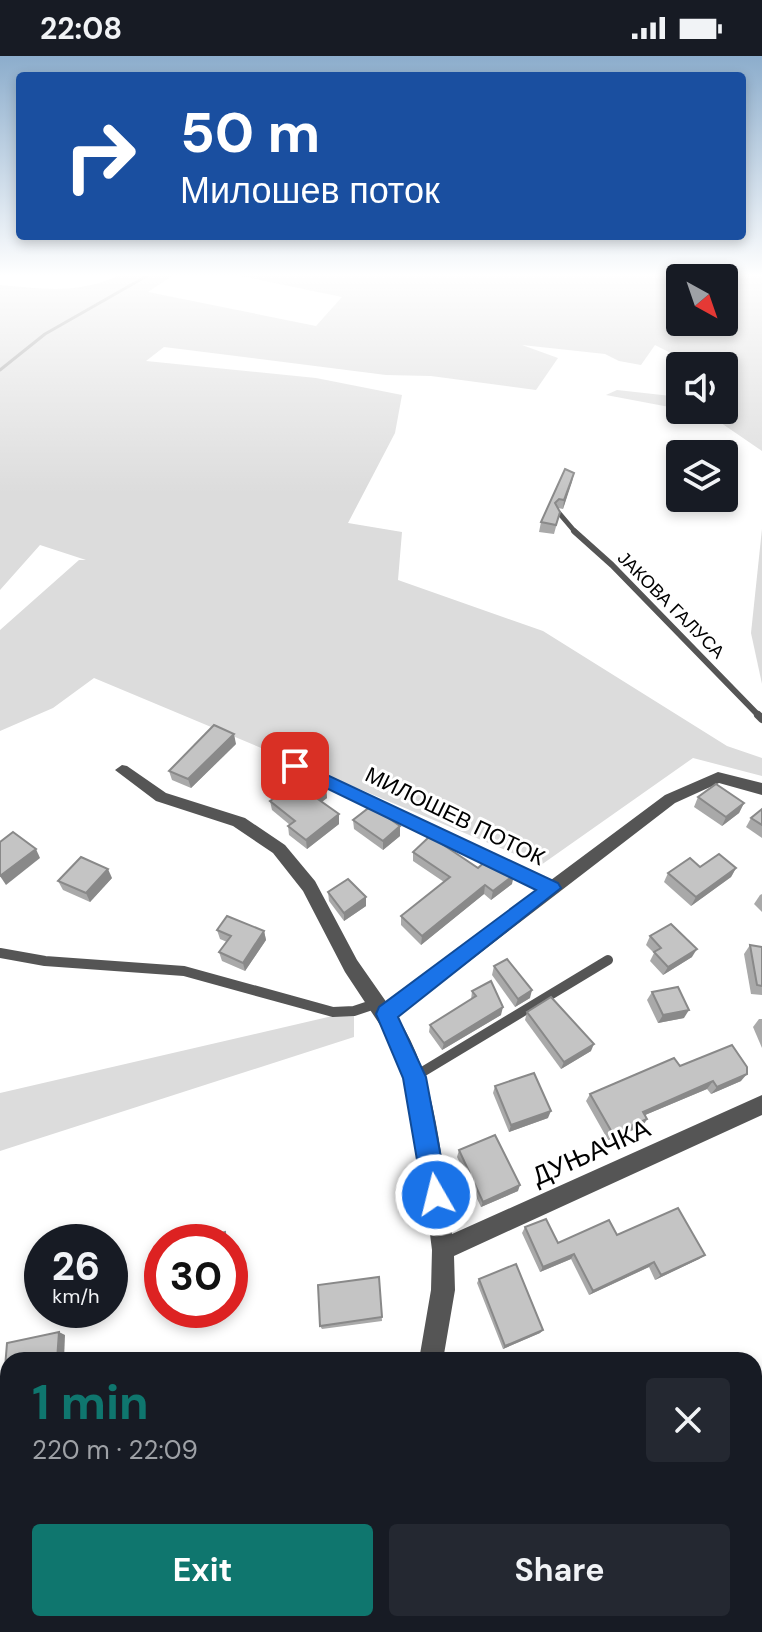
<!DOCTYPE html>
<html lang="en">
<head>
<meta charset="utf-8">
<style>
	body { margin:0; font-family:"DM Sans",sans-serif; background:#242831; color:#f1f3f6; height:100vh; display:flex; flex-direction:column; font-size:30px; white-space:nowrap }
	* { box-sizing:border-box; margin:0 }
	p { font-size:26px; color:#9ea1a6 }
	.icon { flex:none; width:44px; height:44px; fill:none; stroke:currentColor; stroke-width:2; stroke-linecap:round; stroke-linejoin:round }
	.map { position:relative; flex:1; overflow:hidden }
	.sheet { position:absolute; left:0px; top:1296px; width:762px; height:280px; display:flex; flex-direction:column; background:#171b24; border-radius:24px 24px 0 0; box-shadow:0 4px 12px #0003 }
	.sheet>* { flex:none }
	.guide { position:absolute; left:16px; top:16px; width:730px; height:168px; border-radius:8px; box-shadow:0 4px 12px #0003; background:#1a4fa0; color:#fff; overflow:hidden }
	.needle { width:52px; rotate:140deg }
	.fabs { position:absolute; left:666px; top:208px; display:grid; gap:16px }
	.fabs a { display:grid; place-items:center; width:72px; height:72px; border-radius:8px; background:#171b24; box-shadow:0 4px 12px #0003; font-size:40px }
	.speed { position:absolute; left:24px; top:1168px; display:flex; gap:16px; font-size:40px; font-weight:700; text-align:center }
	.speed>* { display:grid; place-content:center; width:104px; height:104px; border-radius:50%; background:#171b24; box-shadow:0 4px 12px #0003; line-height:1 }
	.speed small { font-size:20px; font-weight:400 }
	.speed .limit { border:12px solid #d22; background:#fff; color:#111 }
	.pin { position:absolute; display:grid; place-items:center; width:68px; height:68px; color:#fff; margin:-34px; border-radius:16px; box-shadow:0 4px 12px #0006 }
	.me { position:absolute; width:88px; margin:-44px; rotate:352deg; stroke-linejoin:round; filter:drop-shadow(0 0 6px #0008) }
	.turn { display:flex; align-items:center; gap:28px; height:168px; padding:0 32px; font-size:36px }
	.turn .icon { width:104px; height:104px; stroke-width:2.5 }
	.turn b { display:block; font-size:56px; line-height:68px }
	.round { display:grid; place-items:center; flex:none; width:84px; height:84px; border-radius:8px; background:#242831 }
	.head { display:flex; align-items:center; justify-content:space-between; height:136px; padding:0 32px }
	h1 { font-size:48px; font-weight:700; line-height:60px; color:#0f766e }
	.button { display:flex; gap:16px; margin-top:auto; padding:16px 32px }
	.button a { flex:1; height:92px; border-radius:8px; background:#0f766e; color:#fff; font-size:32px; font-weight:700; line-height:92px; text-align:center }
	.button a+a { background:#242831; color:#f1f3f6 }
	.status { display:flex; justify-content:space-between; align-items:center; height:56px; padding:0 40px; background:#171b24; direction:ltr }
	.status svg { height:22px; fill:currentColor }
	.map>svg:first-child { display:block }
	.green { fill:#dcdcdc; fill-rule:evenodd }
	.lines { fill:none; stroke-linecap:round; stroke-linejoin:round }
	.stream { stroke:#a3a3a3; stroke-width:3 }
	.service-far3 { stroke:#555; stroke-width:5 }
	.service-far2 { stroke:#555; stroke-width:6 }
	.service-far1 { stroke:#555; stroke-width:8 }
	.service { stroke:#555; stroke-width:10 }
	.minor { fill:#555; fill-rule:evenodd }
	.wall { fill:#a9a9a9 }
	.shaded-wall { fill:#898989 }
	.building { fill:#c4c4c4; stroke:#898989; stroke-width:2 }
	.route { fill:#1a73e8; stroke:#114b97; stroke-width:2 }
	.labels { text-anchor:middle; dominant-baseline:central; stroke-width:6; stroke-linejoin:round; paint-order:stroke }
	.far-street-label { font-size:18px; fill:#000; stroke:#fff }
	.street-label { font-size:22px; fill:#000; stroke:#fff }
	.near-street-label { font-size:26px; fill:#000; stroke:#fff }
</style>
</head>
<body>
<div class="status"><b>22:08</b><svg viewBox="0 0 49 12"><path d="M0 12V9h3v3zM5 12V6h3v6zM10 12V3h3v9zM15 12V0h3v12zM26 1h20v11H26zM47 4h2v5h-2z"/></svg></div>
<div class="map">
<svg width="762" height="1576" viewBox="0 0 762 1576">
	<rect width="100%" height="100%" fill="#fff"/>
	<g class="green">
		<path d="M122,217h55l-29,19 168,34 26,-29 -116,-24h536v178l-54,-37 -20,-4h36v-12l9,-1 -9,-14v-17h-28l-41,-21 -14,20 -22,-4 -14,-7 -83,-9 36,13 -22,32 -105,-14 -45,-1 -222,-28 -18,14 170,17 86,17 -7,38 -47,90 54,9 -4,48 145,51 184,115 35,12v18l-69,-18 -152,107 -447,-187 -41,30 -53,23v-101l79,-70h7l-46,-15 -40,45v-305c43,4 83,10 122,-12zM680,222h44v44h-44z"/>
		<path d="M617,334l63,7v12l-74,-14z"/>
		<path d="M762,473v155l-11,-51z"/>
		<path d="M354,955v26l-354,114v-58z"/>
	</g>
	<g class="lines">
		<path class="stream" d="M0,314l45,-36 107,-61"/>
		<path class="service-far3" d="M559,457l17,20"/>
		<path class="service-far2" d="M574,475l38,34 148,152"/>
		<path class="service-far1" d="M758,659l4,4"/>
		<g class="service">
			<path d="M0,897l45,8 139,10 149,41 21,-1 21,-7"/>
			<path d="M414,1021l194,-117"/>
		</g>
		<g class="minor">
			<path d="M295,705l256,119 114,-85 53,-23 44,11v12l-43,-12 -44,20 -278,214c40,58 45,149 55,217l310,-139v20l-308,141 1,34 -12,70h-24l12,-70 1,-40 -14,-110 -14,-63 -14,-37 -45,-68 -42,-81 -30,-38 -40,-27 -77,-25 -41,-31 7,-5 5,1 39,27 79,25 40,27 30,36 42,79 30,43 151,-114 -248,-119 -2,-4z"/>
			<path d="M386,1568h28l1,8h-28z"/>
		</g>
	</g>
	<g class="wall">
		<path d="M574,417l-11,36 -5,-1 2,4 -6,22 -15,-2 2,-10z"/>
		<path d="M236,688l-45,44 -19,-8 -3,-9z"/>
		<path d="M326,733l1,9 -5,4 17,12v10l-32,25 -18,-14 -1,-9 2,-1 -18,-15 -2,-9z"/>
		<path d="M698,741l46,6 -5,10 -17,13 -28,-19z"/>
		<path d="M762,753v29l-16,-11 5,-9z"/>
		<path d="M353,764l47,6v10l-17,14 -29,-21z"/>
		<path d="M413,796l65,16 34,16 -21,16 -7,-6 -63,51 -20,-20v-9l43,-34 -31,-21z"/>
		<path d="M700,811l36,1 -5,9 -40,29 -27,-24 4,-9z"/>
		<path d="M112,822l-22,24 -27,-12 -5,-9z"/>
		<path d="M328,836l38,14 -22,15 -15,-20z"/>
		<path d="M762,838v18l-8,-8 6,-9z"/>
		<path d="M217,874l47,1 2,9 -21,31 -23,-10 -3,-9 8,-10 -7,-3z"/>
		<path d="M650,880l42,21 -29,18 -13,-14 4,-8 -8,-8z"/>
		<path d="M750,889l12,2v48l-11,-1 -7,-40z"/>
		<path d="M494,910l36,32 -15,9 -23,-32z"/>
		<path d="M472,935l29,24 -59,35 -13,-18 1,-7 41,-25z"/>
		<path d="M652,936l32,26 -26,5 -11,-23z"/>
		<path d="M527,956l64,39 -30,18 -36,-49z"/>
		<path d="M759,963h3v29l-9,-21z"/>
		<path d="M680,1010l61,15 -30,13 -4,-5 -62,26 -2,11 -35,14 -22,-39 4,-7z"/>
		<path d="M495,1030l53,32 -39,14 -16,-39z"/>
		<path d="M459,1094l59,41 -37,16 -24,-50z"/>
		<path d="M525,1171l33,16 59,-8 88,20 -6,4 -44,21 -6,-13 -60,28 -18,-36 -31,13 -18,-39z"/>
		<path d="M379,1221l3,44 -60,8 -2,-3z"/>
		<path d="M479,1223l64,51 -3,3 -37,16 -26,-66z"/>
		<path d="M579,1568h53l2,8h-54z"/>
	</g>
	<g class="shaded-wall">
		<path d="M574,417l-2,9 -9,27 1,-9z"/>
		<path d="M234,678l2,10 -45,44 -3,-9z"/>
		<path d="M326,733l1,9 -11,8 -1,-9z"/>
		<path d="M744,747l-5,10 -17,13 4,-9z"/>
		<path d="M339,758v10l-32,25 -1,-9z"/>
		<path d="M400,770v10l-17,14v-9z"/>
		<path d="M36,793l4,9 -34,27 -6,-9z"/>
		<path d="M736,812l-5,9 -40,29 5,-9z"/>
		<path d="M108,813l4,9 -22,24 -4,-9z"/>
		<path d="M514,819l-2,9 -21,16 2,-9z"/>
		<path d="M485,829l-1,9 -63,51 1,-9z"/>
		<path d="M366,841v9l-22,15v-8z"/>
		<path d="M264,875l2,9 -21,31 -2,-8z"/>
		<path d="M697,893l-5,8 -29,18 5,-8z"/>
		<path d="M532,934l-2,8 -15,9 3,-8z"/>
		<path d="M503,951l-2,8 -59,35 2,-7z"/>
		<path d="M689,954l-5,8 -26,5 5,-8z"/>
		<path d="M594,988l-3,7 -30,18 3,-7z"/>
		<path d="M747,1018l-6,7 -30,13 6,-7z"/>
		<path d="M713,1025l-6,8 -69,29 5,-6z"/>
		<path d="M551,1055l-3,7 -39,14 2,-7z"/>
		<path d="M647,1063l-4,7 -35,14 5,-6z"/>
		<path d="M520,1129l-2,6 -37,16 2,-5z"/>
		<path d="M230,1195l4,33 -4,1z"/>
		<path d="M574,1198l-3,5 -31,13 3,-5z"/>
		<path d="M705,1199l-6,4 -44,21 6,-5z"/>
		<path d="M654,1206l-5,5 -60,28 4,-4z"/>
		<path d="M543,1274l-3,3 -37,16 2,-3z"/>
		<path d="M59,1276l6,3 -1,25h-7z"/>
	</g>
	<g class="building">
		<path d="M565,413l9,4 -10,27 -5,-1 -4,4 5,9 -4,13 -15,-3z"/>
		<path d="M214,669l20,9 -46,45 -19,-8z"/>
		<path d="M308,719l18,14 -11,8 24,17 -33,26 -18,-14 7,-5 -25,-20z"/>
		<path d="M716,728l28,19 -18,14 -28,-20z"/>
		<path d="M371,750l29,20 -17,15 -30,-21z"/>
		<path d="M762,753v16l-11,-7z"/>
		<path d="M13,776l23,17 -36,27v-34z"/>
		<path d="M430,780l48,32 10,-9 26,16 -21,16 -8,-6 -63,51 -21,-20 49,-39 -37,-25z"/>
		<path d="M719,798l17,14 -40,29 -28,-24 22,-15 10,9z"/>
		<path d="M81,801l27,12 -22,24 -28,-12z"/>
		<path d="M348,823l18,18 -22,16 -16,-21z"/>
		<path d="M227,860l37,15 -21,32 -24,-11 12,-16 -14,-6z"/>
		<path d="M671,868l26,25 -29,18 -14,-15 7,-4 -11,-12z"/>
		<path d="M750,889l12,2v39l-5,-1z"/>
		<path d="M507,903l25,31 -14,9 -24,-33z"/>
		<path d="M491,925l12,26 -59,36 -14,-18 46,-29 -4,-5z"/>
		<path d="M678,931l11,23 -26,5 -11,-23z"/>
		<path d="M551,941l43,47 -30,18 -37,-50z"/>
		<path d="M732,989l15,22v7l-30,13 -4,-6 -70,31 4,7 -34,15 -23,-40 84,-36 6,8z"/>
		<path d="M534,1017l17,38 -40,14 -16,-39z"/>
		<path d="M495,1079l25,50 -37,17 -24,-52z"/>
		<path d="M678,1152l27,47 -44,20 -7,-13 -61,29 -19,-37 -31,13 -18,-40 21,-8 12,24 51,-23 8,15z"/>
		<path d="M225,1176l1,10h-36v-1z"/>
		<path d="M516,1208l27,66 -38,16 -26,-67z"/>
		<path d="M379,1221l3,40 -62,9 -2,-41z"/>
		<path d="M59,1276l-2,28h-49v32l-5,1 4,-50z"/>
		<path d="M754,1363l5,12 -5,1z"/>
		<path d="M754,1403l8,25v103l-8,1z"/>
		<path d="M272,1568h45v6l-11,2h-34z"/>
		<path d="M438,1568h33l2,8h-34z"/>
		<path d="M599,1568h33l2,8h-49l-1,-5z"/>
	</g>
	<linearGradient id="sky" x2="0" y2="1"><stop stop-color="#8cadcc"/><stop offset="0.5" stop-color="#fff"/><stop offset="1" stop-color="#fff" stop-opacity="0"/></linearGradient>
	<rect width="762" height="438" fill="url(#sky)"/>
	<path class="route" d="M295,704l263,123 3,5 -163,129 28,60 22,118 -4,9 -8,4 -9,-4 -4,-9 -20,-117 -27,-64 3,-7 157,-117 -247,-120 -2,-4z"/>
	<g class="labels">
		<g class="far-street-label">
			<text transform="translate(671 549) rotate(45)">ЈАКОВА ГАЛУСА</text>
		</g>
		<g class="street-label">
			<text transform="translate(455 760) rotate(26)">МИЛОШЕВ ПОТОК</text>
		</g>
		<g class="near-street-label">
			<text transform="translate(591 1096) rotate(-24)">ДУЊАЧКА</text>
		</g>
	</g>
</svg>
<div class="fabs">
<a><svg class="needle" viewBox="-14 -14 28 28"><path d="M0-13l5 13h-10z" fill="#e53935"/><path d="M0 13l5-13h-10z" fill="#9ea1a6"/></svg></a>
<a><svg class="icon" aria-label="sound" viewBox="0 0 24 24"><path d="M4 9h4l5-4v14l-5-4H4zM17 9q2 3 0 6"/></svg></a>
<a><svg class="icon" aria-label="layers" viewBox="0 0 24 24"><path d="M12 4l9 5-9 5-9-5zM3 14l9 5 9-5"/></svg></a>
</div>
<div class="speed"><div>26<small>km/h</small></div><div class="limit">30</div></div>
<div class="pin" style="left:295px;top:710px;background:#d93025"><svg class="icon" aria-label="arrive" viewBox="0 0 24 24"><path d="M6 21V4h12l-3 4 3 4H6"/></svg></div>
<svg class="me" style="left:436px;top:1139px" viewBox="-20 -20 40 40"><circle r="17" fill="#1a73e8" stroke="#fff" stroke-width="3"/><path d="M0-11L8 9 0 5-8 9z" fill="#fff"/></svg>
<div class="guide">
<div class="turn"><svg class="icon" aria-label="right" viewBox="0 0 24 24"><path d="M7 20v-9h11M14 6l5 5-5 5"/></svg><div><b>50 m</b>Милошев поток</div></div>
</div>
<section class="sheet">
<div class="head"><div><h1>1 min</h1><p>220 m · 22:09</p></div><a class="round"><svg class="icon" aria-label="close" viewBox="0 0 24 24"><path d="M6 6l12 12M18 6L6 18"/></svg></a></div>
<div class="button"><a>Exit</a><a>Share</a></div>
</section>
</div>
</body>
</html>
